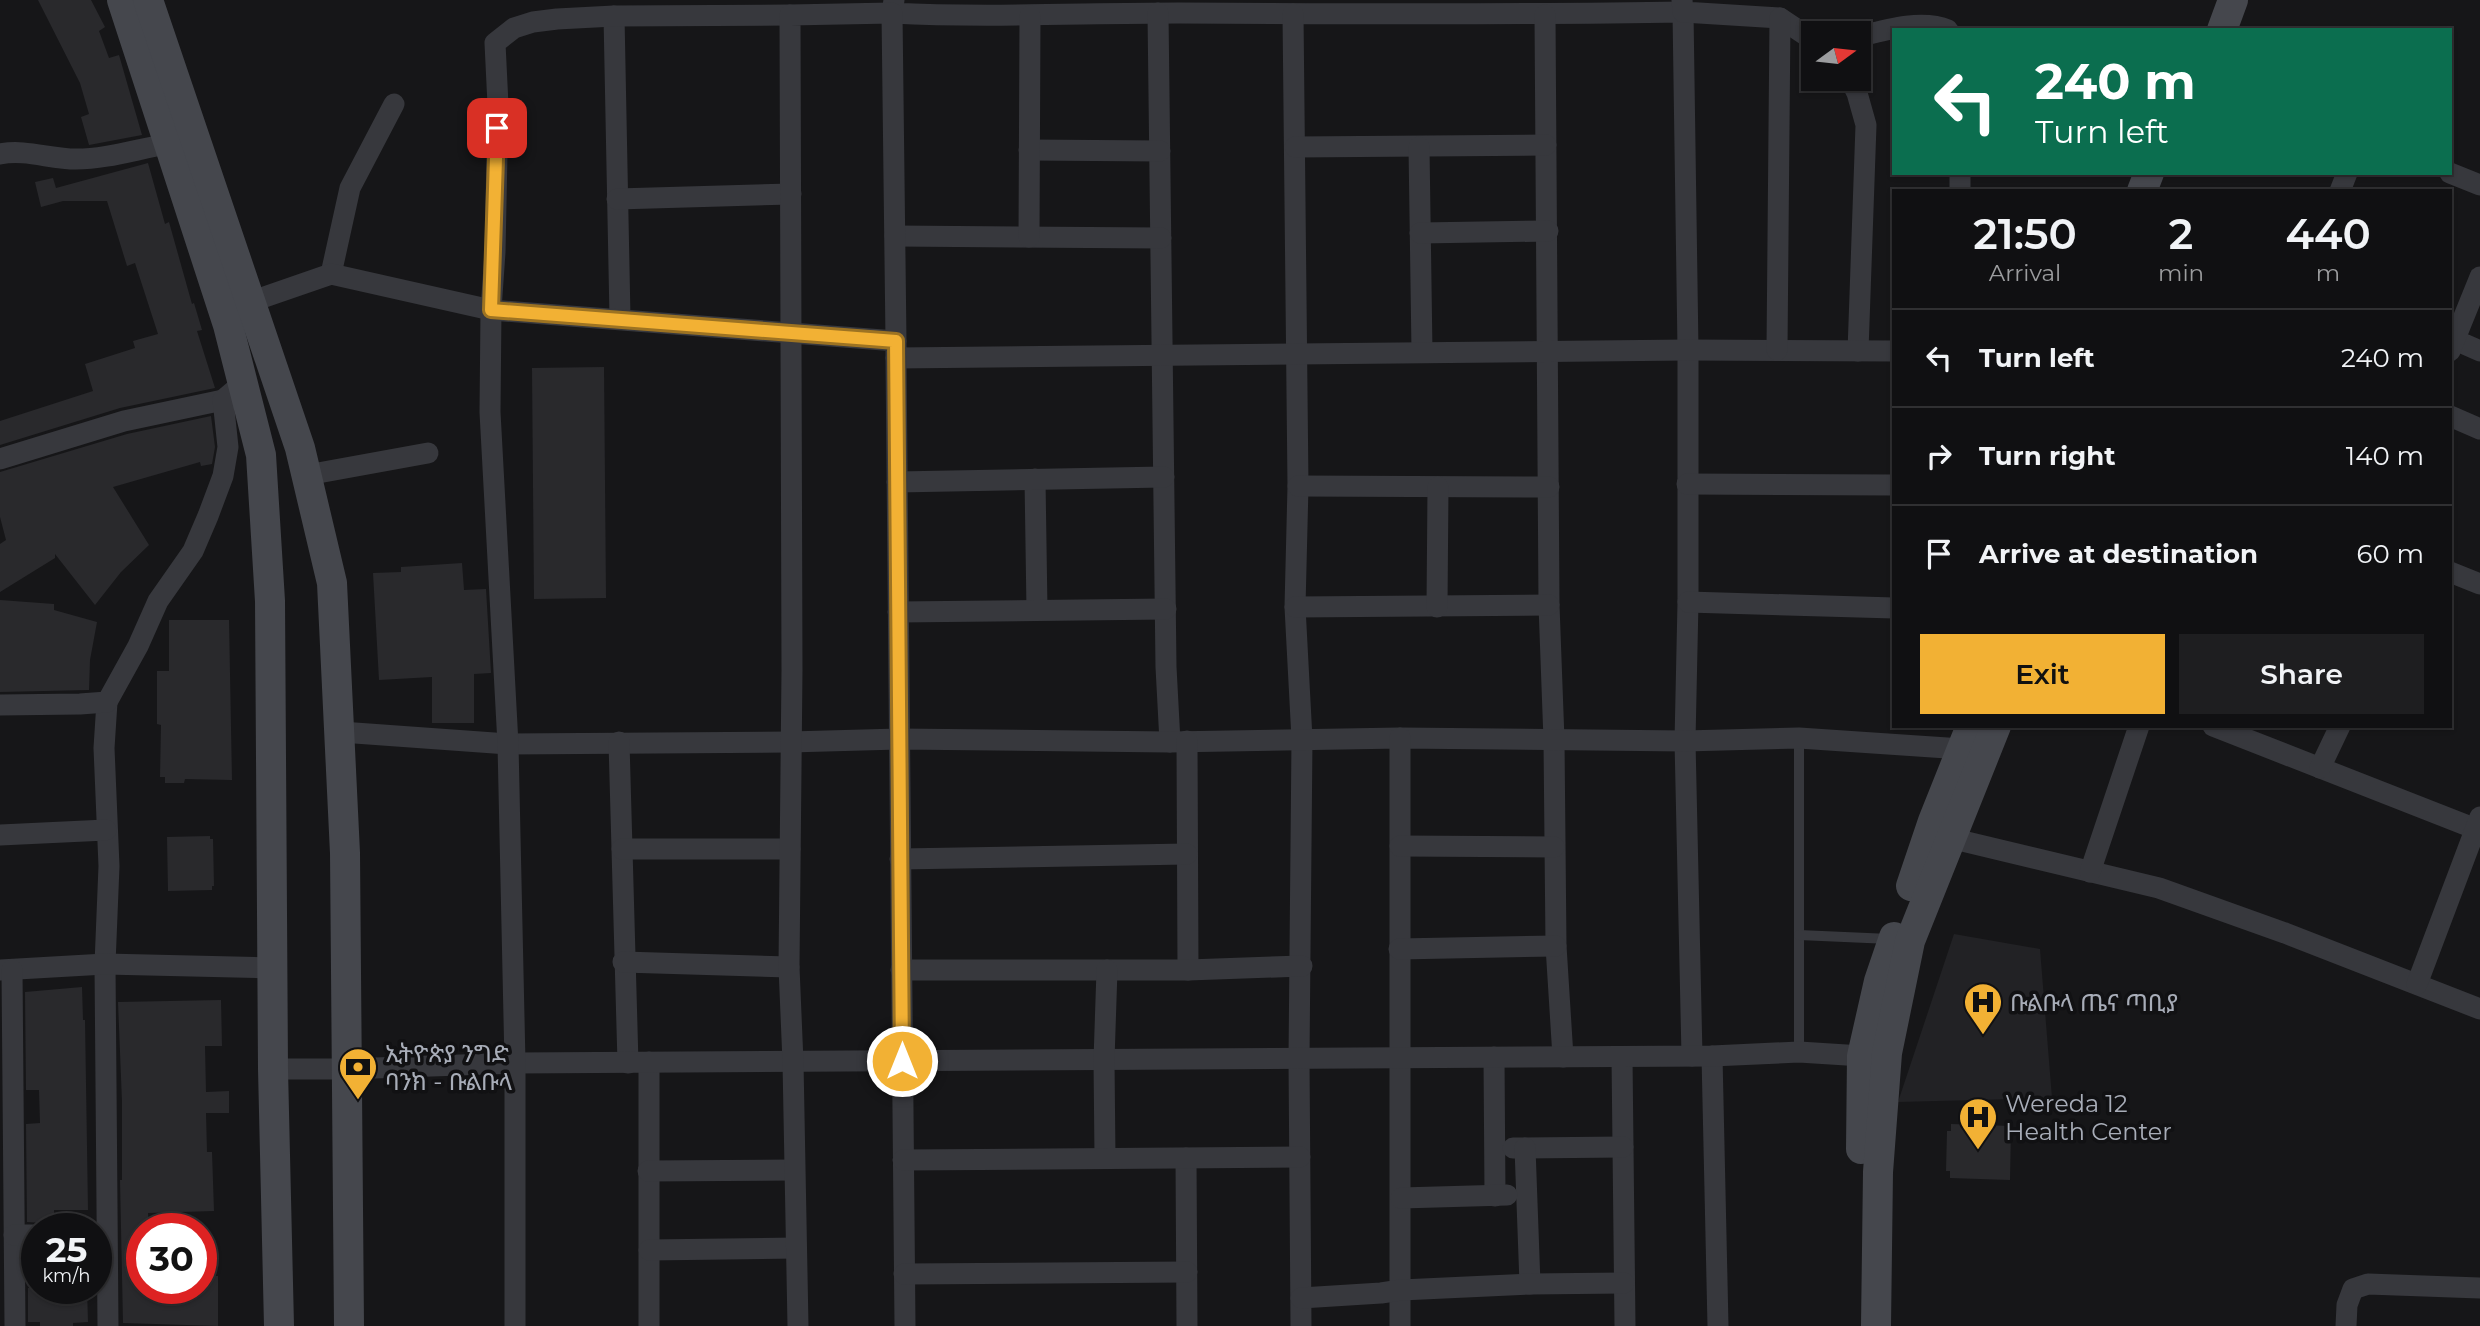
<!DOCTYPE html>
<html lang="en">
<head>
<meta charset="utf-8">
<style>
	body { margin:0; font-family:Montserrat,"Noto Sans Ethiopic",sans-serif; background:#1e1e20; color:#f1f3f6; height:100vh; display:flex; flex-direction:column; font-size:26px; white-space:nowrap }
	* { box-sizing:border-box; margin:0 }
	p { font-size:23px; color:#9c9d9f }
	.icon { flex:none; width:38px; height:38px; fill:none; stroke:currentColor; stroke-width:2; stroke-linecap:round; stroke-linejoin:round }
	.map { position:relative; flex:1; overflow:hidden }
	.sheet { position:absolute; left:1892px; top:189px; width:560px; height:539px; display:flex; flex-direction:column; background:#101012; border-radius:0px; box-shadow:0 2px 5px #0004,0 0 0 2px #303032 }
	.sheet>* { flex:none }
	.top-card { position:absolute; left:1892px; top:28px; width:560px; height:147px; border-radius:0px; box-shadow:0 2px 5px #0004,0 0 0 2px #303032; background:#0b6e4f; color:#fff; overflow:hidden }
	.needle { width:46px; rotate:75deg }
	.tools { position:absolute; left:1801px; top:21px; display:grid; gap:14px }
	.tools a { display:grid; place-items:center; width:70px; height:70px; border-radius:0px; background:#101012; box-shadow:0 2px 5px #0004,0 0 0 2px #303032; font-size:35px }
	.speed { position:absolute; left:21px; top:1213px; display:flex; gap:14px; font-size:35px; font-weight:700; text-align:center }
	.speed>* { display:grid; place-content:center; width:91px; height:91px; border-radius:50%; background:#101012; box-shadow:0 2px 5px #0004,0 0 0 2px #303032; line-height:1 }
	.speed small { font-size:18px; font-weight:400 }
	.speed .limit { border:10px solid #d22; background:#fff; color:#111 }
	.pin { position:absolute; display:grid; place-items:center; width:60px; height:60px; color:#fff; margin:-30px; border-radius:14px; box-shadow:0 4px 10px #0006 }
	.me { position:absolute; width:77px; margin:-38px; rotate:0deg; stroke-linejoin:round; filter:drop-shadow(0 0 5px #0008) }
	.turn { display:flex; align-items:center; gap:24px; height:147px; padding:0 28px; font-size:32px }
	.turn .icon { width:91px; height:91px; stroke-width:2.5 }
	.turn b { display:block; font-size:49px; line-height:60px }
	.eta { display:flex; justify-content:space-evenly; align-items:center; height:119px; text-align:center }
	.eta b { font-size:42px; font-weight:600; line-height:49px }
	.button { display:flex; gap:14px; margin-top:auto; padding:14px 28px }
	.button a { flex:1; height:80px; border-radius:0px; background:#f2b134; color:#111; font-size:28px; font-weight:600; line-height:80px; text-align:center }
	.button a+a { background:#1e1e20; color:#f1f3f6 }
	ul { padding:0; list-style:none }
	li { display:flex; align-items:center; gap:21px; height:98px; padding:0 28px; border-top:2px solid #303032 }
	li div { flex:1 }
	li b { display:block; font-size:26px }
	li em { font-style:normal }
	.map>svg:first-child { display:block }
	.built { fill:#222225 }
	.building { fill:#29292c }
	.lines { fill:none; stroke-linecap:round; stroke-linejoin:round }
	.lane { stroke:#37383d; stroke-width:10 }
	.street { stroke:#37383d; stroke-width:21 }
	.secondary { stroke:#45474d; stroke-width:30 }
	.route-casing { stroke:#9d7322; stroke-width:18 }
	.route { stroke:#f2b134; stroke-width:12 }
	.labels { text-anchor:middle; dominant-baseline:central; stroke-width:7; stroke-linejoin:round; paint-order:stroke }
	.poi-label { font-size:24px; fill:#a8adb8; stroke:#111113; text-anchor:start }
</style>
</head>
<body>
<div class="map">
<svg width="2480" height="1326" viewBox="0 0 2480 1326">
	<rect width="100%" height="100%" fill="#161618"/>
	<path class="built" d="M1954,934l86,15 12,149 -154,4z"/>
	<g class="building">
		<path d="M38,0h53l14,27 -6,4 10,27 10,-3 23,80 -53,10 -8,-28 8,-3 -9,-31z"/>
		<path d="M148,163l17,61 4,-2 23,82 2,-1 8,27 -5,1 18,57 -95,20 -120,37v-24l93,-30 -8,-27 50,-16 -2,-7 25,-7 -23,-71 -8,3 -20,-65h-44l-22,6 -6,-25 18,-4 3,10z"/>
		<path d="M604,367l2,231 -72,1 -2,-231z"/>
		<path d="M211,416l4,31 -3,17 -11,2 -1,-4 -87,25 36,58 -28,27 -26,33 -40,-51v4l-55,34v-48l6,-4 -6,-23v-45l127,-38z"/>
		<path d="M462,563l2,27 22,-1 5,84 -17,1v49h-42v-46l-53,3 -6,-107 28,-1v-5z"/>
		<path d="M0,600l54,4v6l43,12 -7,38 -1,30 -89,2z"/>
		<path d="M169,620h60l3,160 -47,-1 -1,4h-19v-6h-5l1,-52 -4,-1v-53h12z"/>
		<path d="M210,836v3h3l1,47h-2v4l-44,1 -1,-54z"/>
		<path d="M82,987l1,33h2l3,190h-34v18h-6l-5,-5 -16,-1 -1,-98 14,-1 -1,-33h-13l-1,-98z"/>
		<path d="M221,1000l1,46h-17l1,46 23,-1v22h-23l1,39h5l2,59 -66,2 1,15h-7v60h59v-12h17v50l-95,-3 -3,-143h2v-78l-4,-100z"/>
		<path d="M1951,1124l60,2 -1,54 -60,-2v-7h-4l1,-40h4z"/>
		<path d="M28,1288h59l1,34 -15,1v3h-33v-4h-12z"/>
	</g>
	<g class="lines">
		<g class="lane">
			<path d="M1799,738v314"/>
			<path d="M1799,935l91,4"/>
		</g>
		<g class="street">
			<path d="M894,0l-2,13c95,5 191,0 286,0 169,1 337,2 505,-1l5,338v252l-3,139 7,315"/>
			<path d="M1682,0l1,12 97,6 33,22"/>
			<path d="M1158,13l8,654 4,75"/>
			<path d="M1293,14l5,472 -3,121 7,132 -3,320 2,267"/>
			<path d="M1545,15l4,590 5,135 2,206 7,111"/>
			<path d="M614,16l6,302"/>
			<path d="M1858,37c27,-7 63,-18 90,-7"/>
			<path d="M1850,79l7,14 9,32 -8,226"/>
			<path d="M1295,147l251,-2"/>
			<path d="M1419,147l3,205"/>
			<path d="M1029,150l131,1"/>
			<path d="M0,154c26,-5 50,5 76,5 31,0 61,-10 92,-15"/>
			<path d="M2450,173l30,12"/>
			<path d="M1960,191v-18"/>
			<path d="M2340,191l7,-18"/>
			<path d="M617,199l174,-5"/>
			<path d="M1420,233l128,-2"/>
			<path d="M895,236l266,2"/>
			<path d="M1029,237l1,-221"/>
			<path d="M331,274l19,-86 44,-84"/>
			<path d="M250,302l81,-28 160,36 405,31v17l792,-8 206,1"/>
			<path d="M2455,340l25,11"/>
			<path d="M1777,350l3,-332"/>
			<path d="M2450,351l30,-74"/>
			<path d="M896,358l9,968"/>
			<path d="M2450,416l30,13"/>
			<path d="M0,459l124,-38 99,-21"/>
			<path d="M307,475l121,-22"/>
			<path d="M1035,479l2,131"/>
			<path d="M897,482l267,-5"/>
			<path d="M1687,484l207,1"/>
			<path d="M1298,486l251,1"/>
			<path d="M2450,572l30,12"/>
			<path d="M1688,602l206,6"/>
			<path d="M1295,607l254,-2"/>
			<path d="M1437,607l1,-120"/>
			<path d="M898,612l268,-3"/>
			<path d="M107,702l-3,46 5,118 -4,98 3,362"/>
			<path d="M0,705l80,-1 27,-2 31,-56 20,-45 35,-50 15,-35 15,-40 5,-29 -5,-47 20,-17"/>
			<path d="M2213,726l263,103"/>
			<path d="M341,732l167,12 282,-2 109,-3 271,3 230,-4 285,3 114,-3 163,11"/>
			<path d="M1400,738v588"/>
			<path d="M1187,741l1,229"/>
			<path d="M619,742l9,321"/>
			<path d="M2320,768l20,-42"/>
			<path d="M0,835l106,-5"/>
			<path d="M1950,838l209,50 126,45 195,76"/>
			<path d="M1400,846l154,1"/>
			<path d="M622,849h168"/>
			<path d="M900,859l287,-5"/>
			<path d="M2090,872l49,-146"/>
			<path d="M1399,949l157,-3"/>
			<path d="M623,962l166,5"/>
			<path d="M0,970l105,-6 167,4"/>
			<path d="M12,970l3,356"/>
			<path d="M901,970h287l114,-4"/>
			<path d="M2417,984l63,-167"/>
			<path d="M1712,1056l6,270"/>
			<path d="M1494,1057l1,139"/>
			<path d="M1622,1057l3,269"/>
			<path d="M649,1062v264"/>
			<path d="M273,1069h73l169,-6 1197,-7 87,-4 63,4"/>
			<path d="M1513,1148l110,-1"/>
			<path d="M1525,1148l5,136"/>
			<path d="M1105,1158l-1,-98 3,-90"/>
			<path d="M1186,1158l1,168"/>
			<path d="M903,1160l397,-3"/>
			<path d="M648,1171l146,-1"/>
			<path d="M1401,1198l106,-3"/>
			<path d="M14,1235h23"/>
			<path d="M649,1250l147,-2"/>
			<path d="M904,1274l283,-2"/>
			<path d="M1301,1298l80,-5 20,-3 129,-6 94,-1"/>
			<path d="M515,1326v-263l-7,-319 -18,-332 1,-102 4,-58 3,-147 -3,-62 19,-15 19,-6 24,-3 57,-3 176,-1"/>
			<path d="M798,1326l-5,-264 -4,-95 3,-297 -2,-655 102,-2 4,328"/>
			<path d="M2346,1326l1,-21 6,-16 15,-5 112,4"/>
		</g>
		<g class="secondary">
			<path d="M122,0l106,325 33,130 9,146 3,468 6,257"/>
			<path d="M148,0l152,448 32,135 13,270 4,473"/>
			<path d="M2222,30l11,-30"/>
			<path d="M2142,191l7,-18"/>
			<path d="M1911,886l22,-65 38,-95"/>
			<path d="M1861,1149l1,-93 17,-75 15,-44"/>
			<path d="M1876,1326l2,-154 9,-119 23,-112 86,-215"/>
		</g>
	</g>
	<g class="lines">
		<defs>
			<path id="route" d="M497,128l-6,182 405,31 6,720"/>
		</defs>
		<use href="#route" class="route-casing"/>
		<use href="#route" class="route"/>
	</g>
	<defs>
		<symbol id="hospital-pin" viewBox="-11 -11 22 30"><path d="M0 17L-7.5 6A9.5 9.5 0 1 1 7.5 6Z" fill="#f2b134" stroke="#111113"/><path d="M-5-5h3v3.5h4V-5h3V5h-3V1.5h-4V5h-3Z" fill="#111"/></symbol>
		<symbol id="bank-pin" viewBox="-11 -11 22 30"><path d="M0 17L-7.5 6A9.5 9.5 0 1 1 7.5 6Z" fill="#f2b134" stroke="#111113"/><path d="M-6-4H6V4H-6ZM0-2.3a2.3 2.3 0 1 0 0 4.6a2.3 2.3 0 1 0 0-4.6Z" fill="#111"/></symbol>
	</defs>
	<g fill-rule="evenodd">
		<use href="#hospital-pin" x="1961" y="980" width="44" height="60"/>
		<use href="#bank-pin" x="336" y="1045" width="44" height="60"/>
		<use href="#hospital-pin" x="1956" y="1095" width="44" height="60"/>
	</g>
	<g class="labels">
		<g class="poi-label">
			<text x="2010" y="1002">ቡልቡላ ጤና ጣቢያ</text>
			<text x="385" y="1053">ኢትዮጵያ ንግድ<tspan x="385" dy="28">ባንክ - ቡልቡላ</tspan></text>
			<text x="2005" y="1103">Wereda 12<tspan x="2005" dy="28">Health Center</tspan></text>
		</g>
	</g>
</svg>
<div class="tools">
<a><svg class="needle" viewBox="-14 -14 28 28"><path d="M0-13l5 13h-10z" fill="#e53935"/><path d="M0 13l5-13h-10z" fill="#9c9d9f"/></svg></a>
</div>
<div class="speed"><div>25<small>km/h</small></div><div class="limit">30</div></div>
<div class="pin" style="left:497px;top:128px;background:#d93025"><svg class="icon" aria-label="arrive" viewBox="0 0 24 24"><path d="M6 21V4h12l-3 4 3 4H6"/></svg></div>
<svg class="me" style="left:902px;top:1061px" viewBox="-20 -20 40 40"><circle r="17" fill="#f2b134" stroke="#fff" stroke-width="3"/><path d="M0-11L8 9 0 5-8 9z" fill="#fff"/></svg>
<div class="top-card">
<div class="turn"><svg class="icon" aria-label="left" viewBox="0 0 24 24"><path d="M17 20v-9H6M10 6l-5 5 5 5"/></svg><div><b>240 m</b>Turn left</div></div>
</div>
<section class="sheet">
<div class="eta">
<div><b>21:50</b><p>Arrival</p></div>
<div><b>2</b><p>min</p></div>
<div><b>440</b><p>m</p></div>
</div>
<ul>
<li><svg class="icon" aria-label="left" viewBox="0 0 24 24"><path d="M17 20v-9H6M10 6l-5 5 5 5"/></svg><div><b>Turn left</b></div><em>240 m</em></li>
<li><svg class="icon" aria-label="right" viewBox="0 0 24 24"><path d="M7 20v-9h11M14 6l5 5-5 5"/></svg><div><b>Turn right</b></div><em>140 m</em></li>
<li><svg class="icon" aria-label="arrive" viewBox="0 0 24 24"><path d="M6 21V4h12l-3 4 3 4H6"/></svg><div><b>Arrive at destination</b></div><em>60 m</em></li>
</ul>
<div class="button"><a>Exit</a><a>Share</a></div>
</section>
</div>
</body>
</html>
